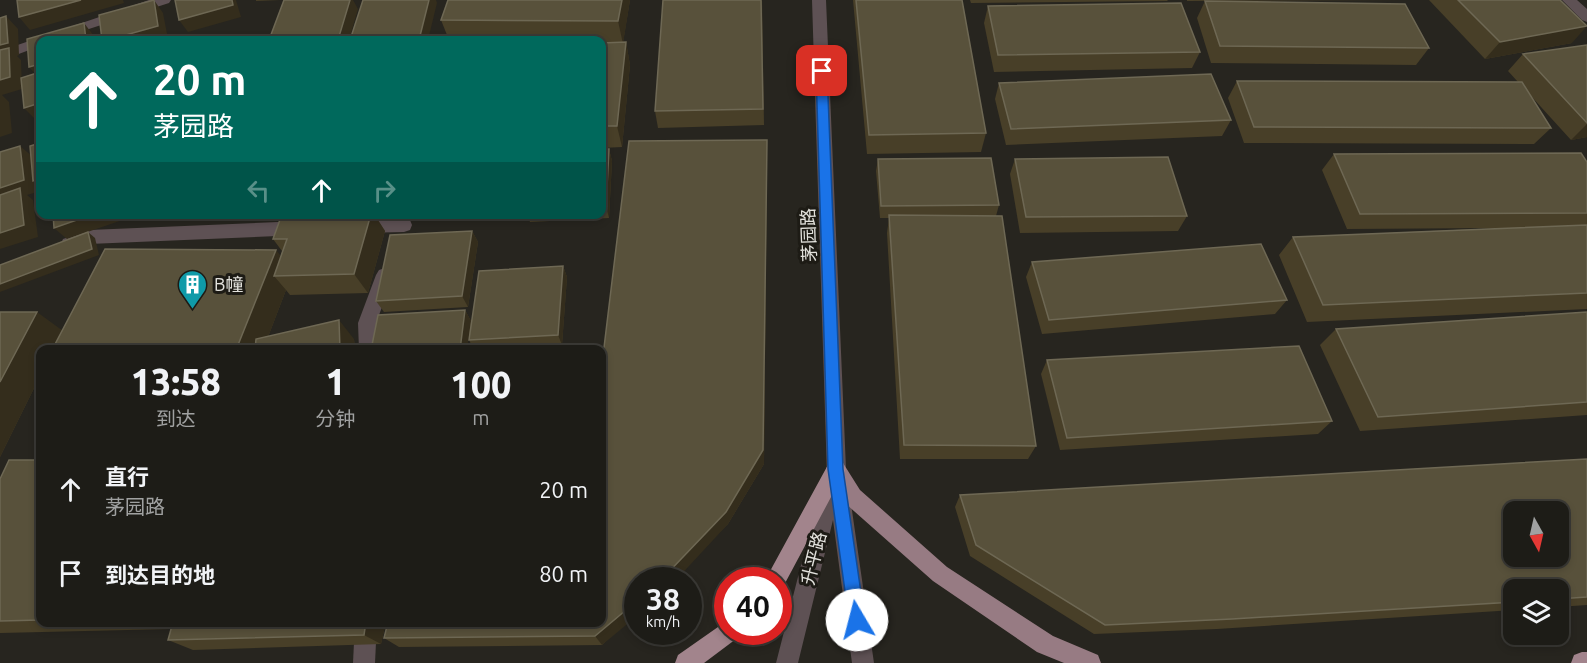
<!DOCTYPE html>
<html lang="zh">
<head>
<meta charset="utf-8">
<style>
	body { margin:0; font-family:Ubuntu,"Noto Sans SC",sans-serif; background:#252520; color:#f1f3f6; height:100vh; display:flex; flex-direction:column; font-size:22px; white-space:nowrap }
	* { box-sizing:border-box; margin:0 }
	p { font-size:20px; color:#a0a1a1 }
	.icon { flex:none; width:33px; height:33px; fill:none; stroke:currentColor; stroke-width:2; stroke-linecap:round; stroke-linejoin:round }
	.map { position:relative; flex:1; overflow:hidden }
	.details { position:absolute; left:36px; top:345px; width:570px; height:282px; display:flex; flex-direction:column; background:#1d1c17; border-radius:12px; box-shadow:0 3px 9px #0003,0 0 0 2px #3b3a36 }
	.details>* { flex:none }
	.guide { position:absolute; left:36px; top:36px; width:570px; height:183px; border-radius:12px; box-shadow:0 3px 9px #0003,0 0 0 2px #3b3a36; background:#00695c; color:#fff; overflow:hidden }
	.needle { width:39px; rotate:172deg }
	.tools { position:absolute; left:1503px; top:501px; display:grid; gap:12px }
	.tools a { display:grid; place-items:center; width:66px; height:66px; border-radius:12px; background:#1d1c17; box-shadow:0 3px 9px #0003,0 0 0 2px #3b3a36; font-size:30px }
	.speed { position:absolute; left:624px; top:567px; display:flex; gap:12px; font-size:30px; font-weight:700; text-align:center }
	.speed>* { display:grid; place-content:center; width:78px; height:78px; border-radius:50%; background:#1d1c17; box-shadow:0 3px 9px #0003,0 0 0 2px #3b3a36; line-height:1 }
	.speed small { font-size:15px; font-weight:400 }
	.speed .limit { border:9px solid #d22; background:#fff; color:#111 }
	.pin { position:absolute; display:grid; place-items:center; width:51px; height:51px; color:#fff; margin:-26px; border-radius:12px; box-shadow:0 3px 9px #0006 }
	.me { position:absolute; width:66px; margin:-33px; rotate:352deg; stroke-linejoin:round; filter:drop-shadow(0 0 4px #0008) }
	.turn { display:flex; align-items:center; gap:21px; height:126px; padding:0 18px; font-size:27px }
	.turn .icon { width:78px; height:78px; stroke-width:2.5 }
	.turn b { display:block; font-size:42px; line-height:51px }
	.lanes { display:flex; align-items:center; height:57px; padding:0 18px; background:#0003; justify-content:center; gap:30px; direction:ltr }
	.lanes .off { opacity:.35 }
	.eta { display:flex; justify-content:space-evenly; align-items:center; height:102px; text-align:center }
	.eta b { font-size:36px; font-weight:800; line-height:42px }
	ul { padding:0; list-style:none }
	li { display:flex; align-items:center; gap:18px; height:84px; padding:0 18px }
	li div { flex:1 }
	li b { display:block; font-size:22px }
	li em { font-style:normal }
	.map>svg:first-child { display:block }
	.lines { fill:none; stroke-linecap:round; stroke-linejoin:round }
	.service { fill:#5e5154; fill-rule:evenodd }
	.minor { fill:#5e5154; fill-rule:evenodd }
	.tertiary { fill:#5e5154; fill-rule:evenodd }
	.primary { fill:#977b83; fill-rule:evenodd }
	.trunk { fill:#a2848c; fill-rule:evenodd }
	.wall { fill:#483f28 }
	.shaded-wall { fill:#342d1c }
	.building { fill:#58513b; stroke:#6e6854; stroke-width:1.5; fill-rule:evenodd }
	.route { fill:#1a73e8; stroke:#114b97; stroke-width:1.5 }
	.labels { text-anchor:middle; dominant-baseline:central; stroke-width:6; stroke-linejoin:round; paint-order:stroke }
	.street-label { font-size:18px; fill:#e3e2dd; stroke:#1d1b15 }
	.poi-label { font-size:18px; fill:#e3e2dd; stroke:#1d1b15; text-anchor:start }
</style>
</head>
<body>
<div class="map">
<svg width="1587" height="663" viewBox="0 0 1587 663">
	<rect width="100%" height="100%" fill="#27251f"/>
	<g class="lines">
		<g class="service">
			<path d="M149,0h22l-2,3 -114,37h-15v6l-40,15v-10z"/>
			<path d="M404,218l6,2 2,5 -2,5 -6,2 -45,1 -6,-2 -2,-5 2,-5 6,-2z"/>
			<path d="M301,221l6,2 2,5 -2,5 -6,2 -212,9 -20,7 -6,-2 -2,-5 2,-5 26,-9z"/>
			<path d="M385,268l6,2 3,5 -18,48 1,27h-18l-1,-27 18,-48 3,-5z"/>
			<path d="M355,622h22l-2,41h-22z"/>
		</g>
		<path class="minor" d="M1562,0h15l10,9v13l-5,-2z"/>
		<path class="tertiary" d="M812,0h14l20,469 28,194h-22l-19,-143 -35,143h-22l46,-180 5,-7z"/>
		<path class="primary" d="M836,460l7,3 17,27 87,77 106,69 45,19 3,8h-37l-27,-11 -104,-71 -87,-77 -20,-35 3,-6z"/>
		<g class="trunk">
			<path d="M836,460l7,3 3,6 -63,118 -5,3v-10h-12l3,-7 60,-110z"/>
			<path d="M728,620v12h11l-3,7 -32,24h-29l3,-8z"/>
			<path d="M1582,652h5v11h-16l3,-8z"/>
		</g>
	</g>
	<g class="wall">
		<path d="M256,0h24l-24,1z"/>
		<path d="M448,0h182l-7,42h3l4,23 -8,82 -20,1v-108h-153l-8,-20z"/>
		<path d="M762,0l2,125 -106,3 -3,-17z"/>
		<path d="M853,0h109l24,133 -5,19 -114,2z"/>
		<path d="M970,0h198l-1,1 -196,2z"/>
		<path d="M1187,0h219l-219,1z"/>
		<path d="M1429,0h131l12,43 -87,16z"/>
		<path d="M1205,1l224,47 -13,17 -205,-2 -14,-45z"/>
		<path d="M988,6l212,46 -8,16 -198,4 -10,-49z"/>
		<path d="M1587,45v92l-16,3 -40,-44 20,32 -17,16 -290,-1 -16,-45 9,-17 281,1 -10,-11 15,-17z"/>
		<path d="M999,83l232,37 -9,16 -216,9 -11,-46z"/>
		<path d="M767,140v19l-3,305 -36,60 -126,121 -203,2 -15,-9 218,-16z"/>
		<path d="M602,149h7l3,12 -3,57 -79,4 -3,-8h75z"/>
		<path d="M1334,154l253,8v147l-280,13 -28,-67 14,-18 205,-9 -151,1 -25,-59z"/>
		<path d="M878,159l121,46 -3,11 40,230 -8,13h-128l-13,-226 2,-15h-9l-4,-47z"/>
		<path d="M1015,159l172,57 -9,15 -158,2 -10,-59z"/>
		<path d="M208,214h40l-38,3z"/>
		<path d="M282,214h92l11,17 -17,62 -78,2 -4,-5 -18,47 86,2 1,11h-315v26l-40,81v-145l62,18 219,-74 1,-5 -9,-12z"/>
		<path d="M472,231l6,11 -10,65 -84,5 -8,-11z"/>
		<path d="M1032,262l255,38 -12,14 -233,20 -16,-57z"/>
		<path d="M563,266l4,11 -5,68 -74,5h-14l-5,-10 -4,-30 6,11z"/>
		<path d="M1587,312v103l-227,16 -40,-86 16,-16z"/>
		<path d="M1047,360l285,61 -14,13 -258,16 -19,-76z"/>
		<path d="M1587,459v146l-29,2v-17h-44v20l-297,19 -123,5 -124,-78 -15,-49 5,-12z"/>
		<path d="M40,460v162h346l-5,22 -188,6 -25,-10 3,-11 -171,4v-154z"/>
	</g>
	<g class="shaded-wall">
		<path d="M81,0h42l1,3 -94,27 -11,-13z"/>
		<path d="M154,0l9,13 5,26 -6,1h-54z"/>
		<path d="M232,0h4l5,17 -53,15 -9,-12z"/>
		<path d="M350,0h3l5,9 -9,31h-10z"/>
		<path d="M429,0h7l1,3 -9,37h-9z"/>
		<path d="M622,0h8l-7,44 -5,-23z"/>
		<path d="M6,16l12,13 1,26 -2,1 4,4 1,29 -20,6 7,7 3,31 -12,4v-92z"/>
		<path d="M84,23l10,13 1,4h-9z"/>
		<path d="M1587,26l-15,17 -87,16 15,-17z"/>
		<path d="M626,42l4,23 -8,82 -5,-21z"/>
		<path d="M40,64v15l-11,-12z"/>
		<path d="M40,103v16l-4,1 -12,-12z"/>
		<path d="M1587,124v13l-16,3z"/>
		<path d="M767,140v19l-3,305 -36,60 -52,56h-15z"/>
		<path d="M20,146l13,11 7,21v10l-4,-5 1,9 -10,3 6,5 5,37 -38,12v-61z"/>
		<path d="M609,149l3,12 -3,57 -3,-12z"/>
		<path d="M94,214h46l-73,25 -13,-11z"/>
		<path d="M371,214h3l11,17 -17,62 -14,-19z"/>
		<path d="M472,231l6,11 -10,65 -6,-11z"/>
		<path d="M88,232l7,6 4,17 -99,37v-8z"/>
		<path d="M276,250l17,21 -19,5 12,14 -23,60h-27z"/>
		<path d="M563,266l4,11 -5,68 -4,-10z"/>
		<path d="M465,310l6,11 -4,29h-7z"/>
		<path d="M37,312l26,19 -9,19h-14v26l-40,81v-75z"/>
		<path d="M339,320l15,19 1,11h-15z"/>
		<path d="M638,600v15l-36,30 -7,-9z"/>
		<path d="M157,622h19l-2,7z"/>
		<path d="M366,622h20l-5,22 -17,-9z"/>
	</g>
	<g class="building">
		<path d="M17,0h64l-62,17z"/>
		<path d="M154,0l4,26 -50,14h-6l-3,-25z"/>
		<path d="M175,0h57l1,5 -54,15z"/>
		<path d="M284,0h66l-12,40h-69z"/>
		<path d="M363,0h66l-10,40h-69z"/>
		<path d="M448,0h174l-4,21 -177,-1z"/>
		<path d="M663,0h98l2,109 -108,2z"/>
		<path d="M856,0h106l24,133 -117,2z"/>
		<path d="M1458,0h102l27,26 -87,16z"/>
		<path d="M1205,1l200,3 24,44 -209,-2z"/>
		<path d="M1181,3l19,49 -202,3 -10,-49z"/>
		<path d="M6,16l2,27 -8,2v-27z"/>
		<path d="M84,23l2,17h-46v24l-11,3 -2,-28z"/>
		<path d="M626,42l-9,84h-15v-83z"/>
		<path d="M1587,45v78l-64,-69z"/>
		<path d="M9,48l1,29 -10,3v-30z"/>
		<path d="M40,72v31l-16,5 -3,-30z"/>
		<path d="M1211,74l20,46 -220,9 -12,-46z"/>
		<path d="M1237,81l285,1 29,46 -297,-1z"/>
		<path d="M767,140l-4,310 -37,62 -65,68h-23v20l-43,36 -211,2 4,-16h214v-258l27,-223z"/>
		<path d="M40,143v35l-7,3 -3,-35z"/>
		<path d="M20,146l4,34 -24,8v-36z"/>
		<path d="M602,149h7l-3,57h-4z"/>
		<path d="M1581,153l6,9v51l-227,1 -26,-60z"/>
		<path d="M1168,157l19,59 -161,1 -11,-58z"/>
		<path d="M991,158l8,47 -118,1 -3,-47z"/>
		<path d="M20,188l4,37 -24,8v-38z"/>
		<path d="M53,214h41l-40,14z"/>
		<path d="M282,214h89l-17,60 -80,2 13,-37h-14z"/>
		<path d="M889,215l113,1 34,230 -132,-1z"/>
		<path d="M1587,225v68l-264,12 -30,-68z"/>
		<path d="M472,231l-10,65 -86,5 14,-66z"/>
		<path d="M88,232l4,17 -92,35v-19z"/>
		<path d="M1261,244l26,56 -238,20 -17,-58z"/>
		<path d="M105,249l171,1 -40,100h-184z"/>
		<path d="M563,266l-5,69 -89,5 10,-69z"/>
		<path d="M465,310l-5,40h-89l7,-35z"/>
		<path d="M0,312h37l-37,70z"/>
		<path d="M1587,312v90l-209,15 -42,-88z"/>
		<path d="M339,320l1,30h-85l1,-11z"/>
		<path d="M1299,346l33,75 -265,17 -20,-78z"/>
		<path d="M1587,459v138l-29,2v-9h-44v12l-282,17 -127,6 -129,-80 -16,-50zM1514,512h44v44h-44z"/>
		<path d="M9,460h31v160l-40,1v-142z"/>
		<path d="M173,622h193l-2,13 -196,5z"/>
	</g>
	<path class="route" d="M822,68l5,3 16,398 22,151 -2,6 -6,2 -6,-2 -2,-6 -21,-151 -12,-398z"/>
	<defs>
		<symbol id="building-pin" viewBox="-11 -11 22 30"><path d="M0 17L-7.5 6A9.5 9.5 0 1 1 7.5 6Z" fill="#0f9aa8" stroke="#1d1b15"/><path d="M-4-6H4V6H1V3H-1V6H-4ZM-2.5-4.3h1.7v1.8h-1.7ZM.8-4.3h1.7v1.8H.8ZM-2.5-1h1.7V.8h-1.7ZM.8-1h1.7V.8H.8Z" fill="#fff"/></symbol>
	</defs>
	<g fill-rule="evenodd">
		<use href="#building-pin" x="176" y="268" width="33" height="45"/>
	</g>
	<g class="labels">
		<g class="street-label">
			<text transform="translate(808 235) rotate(-92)">茅园路</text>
			<text transform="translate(813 558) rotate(-76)">升平路</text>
		</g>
		<g class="poi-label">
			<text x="214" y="284">B幢</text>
		</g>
	</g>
</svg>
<div class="tools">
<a><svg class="needle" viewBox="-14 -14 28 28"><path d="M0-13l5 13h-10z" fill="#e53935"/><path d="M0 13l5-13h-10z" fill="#a0a1a1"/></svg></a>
<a><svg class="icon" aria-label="layers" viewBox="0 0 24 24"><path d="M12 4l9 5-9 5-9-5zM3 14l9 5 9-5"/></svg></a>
</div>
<div class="speed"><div>38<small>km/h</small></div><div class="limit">40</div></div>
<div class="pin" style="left:822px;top:71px;background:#d93025"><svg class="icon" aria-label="arrive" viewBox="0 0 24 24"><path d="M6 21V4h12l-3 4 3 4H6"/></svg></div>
<svg class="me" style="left:857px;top:620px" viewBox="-20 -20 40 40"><circle r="19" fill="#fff"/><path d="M0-13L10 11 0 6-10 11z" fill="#1a73e8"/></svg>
<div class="guide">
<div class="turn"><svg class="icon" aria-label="ahead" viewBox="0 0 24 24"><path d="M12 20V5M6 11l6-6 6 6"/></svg><div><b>20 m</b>茅园路</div></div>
<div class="lanes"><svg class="icon off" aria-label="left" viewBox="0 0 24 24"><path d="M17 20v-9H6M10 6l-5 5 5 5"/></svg><svg class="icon" aria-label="ahead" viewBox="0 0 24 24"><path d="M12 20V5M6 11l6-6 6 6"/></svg><svg class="icon off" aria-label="right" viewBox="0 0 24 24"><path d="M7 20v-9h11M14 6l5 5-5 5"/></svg></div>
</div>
<section class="details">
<div class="eta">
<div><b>13:58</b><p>到达</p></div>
<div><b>1</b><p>分钟</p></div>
<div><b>100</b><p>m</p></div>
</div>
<ul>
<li><svg class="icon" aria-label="ahead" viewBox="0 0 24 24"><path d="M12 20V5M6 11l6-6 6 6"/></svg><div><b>直行</b><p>茅园路</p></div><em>20 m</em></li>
<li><svg class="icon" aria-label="arrive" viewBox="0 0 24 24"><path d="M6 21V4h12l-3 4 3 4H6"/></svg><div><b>到达目的地</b></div><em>80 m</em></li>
</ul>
</section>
</div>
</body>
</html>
